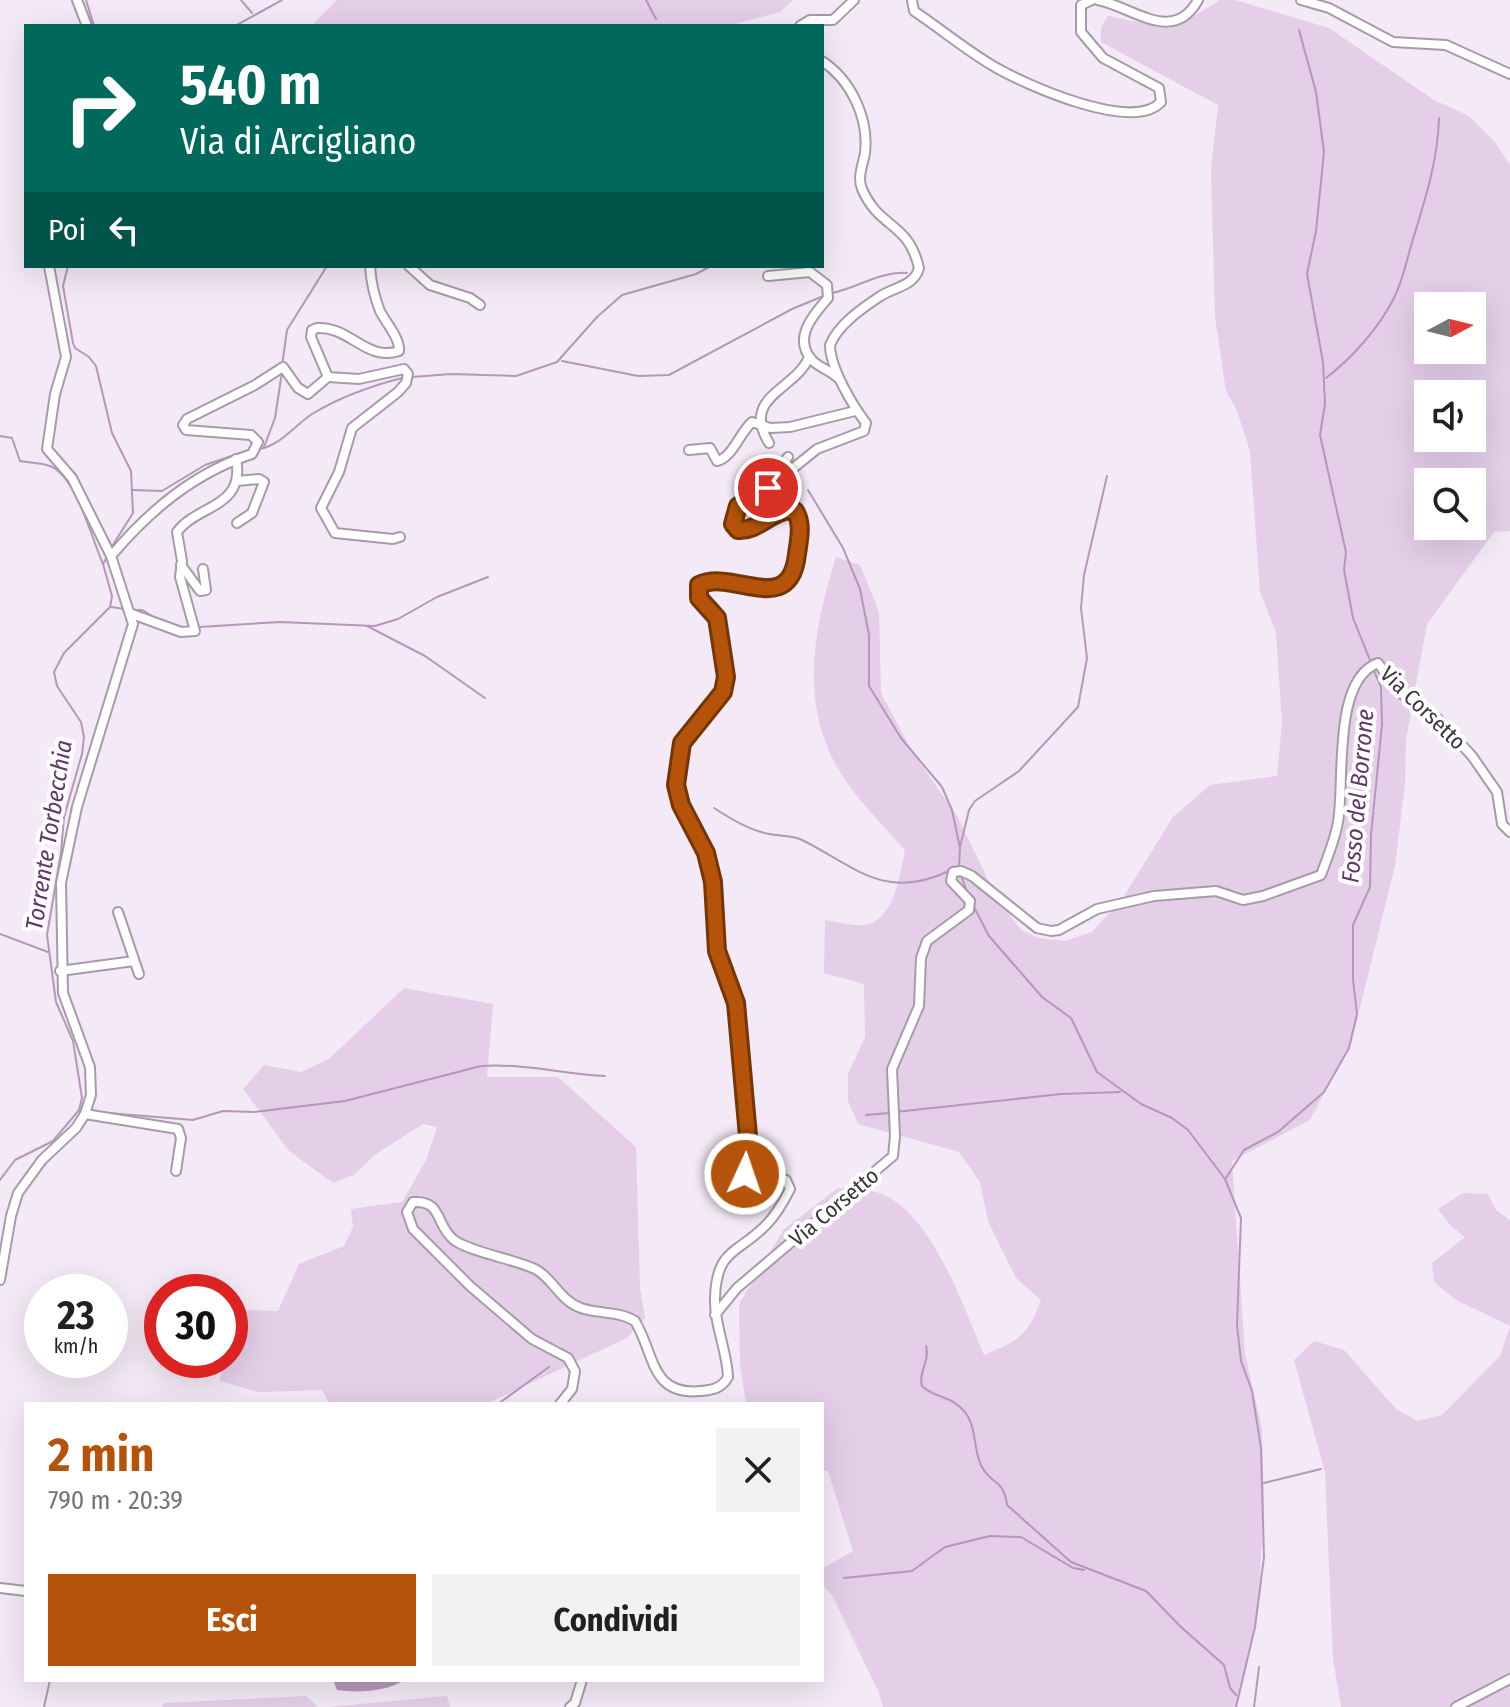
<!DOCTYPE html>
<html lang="it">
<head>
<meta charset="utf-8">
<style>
	body { margin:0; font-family:"Fira Sans Condensed",sans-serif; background:#f2f2f2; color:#202124; height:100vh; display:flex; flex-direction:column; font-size:30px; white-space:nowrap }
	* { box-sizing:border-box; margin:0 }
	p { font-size:26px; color:#757577 }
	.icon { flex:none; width:44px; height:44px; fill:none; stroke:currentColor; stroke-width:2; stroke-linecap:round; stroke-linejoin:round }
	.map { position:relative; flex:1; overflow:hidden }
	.panel { position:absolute; left:24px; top:1402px; width:800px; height:280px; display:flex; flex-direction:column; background:#fff; border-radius:0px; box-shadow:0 8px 32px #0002 }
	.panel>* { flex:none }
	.banner { position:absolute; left:24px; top:24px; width:800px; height:244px; border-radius:0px; box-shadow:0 8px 32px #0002; background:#00695c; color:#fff; overflow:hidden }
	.needle { width:52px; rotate:83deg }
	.controls { position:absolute; left:1414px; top:292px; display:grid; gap:16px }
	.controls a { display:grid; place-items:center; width:72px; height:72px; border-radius:0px; background:#fff; box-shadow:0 8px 32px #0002; font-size:40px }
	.speed { position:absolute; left:24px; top:1274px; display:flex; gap:16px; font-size:40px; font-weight:700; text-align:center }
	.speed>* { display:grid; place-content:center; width:104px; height:104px; border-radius:50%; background:#fff; box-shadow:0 8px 32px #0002; line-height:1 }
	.speed small { font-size:20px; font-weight:400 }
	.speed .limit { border:12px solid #d22; background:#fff; color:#111 }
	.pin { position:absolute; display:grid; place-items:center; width:68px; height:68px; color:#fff; margin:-34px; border:4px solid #fff; border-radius:50%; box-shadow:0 2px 8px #0007 }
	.me { position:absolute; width:88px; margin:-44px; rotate:3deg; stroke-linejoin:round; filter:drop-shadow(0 0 6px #0008) }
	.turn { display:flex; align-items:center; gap:28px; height:168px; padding:0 24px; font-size:36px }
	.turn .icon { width:104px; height:104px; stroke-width:2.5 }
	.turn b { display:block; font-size:56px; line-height:68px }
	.then { display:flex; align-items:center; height:76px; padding:0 24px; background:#0003; gap:16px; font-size:30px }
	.round { display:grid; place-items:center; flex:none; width:84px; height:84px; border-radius:0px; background:#f2f2f2 }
	.overview { display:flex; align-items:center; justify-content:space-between; height:136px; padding:0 24px }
	h1 { font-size:48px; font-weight:700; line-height:60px; color:#b45309 }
	.action { display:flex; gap:16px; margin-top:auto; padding:16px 24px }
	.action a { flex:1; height:92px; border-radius:0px; background:#b45309; color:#fff; font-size:32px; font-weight:700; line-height:92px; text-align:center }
	.action a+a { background:#f2f2f2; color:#202124 }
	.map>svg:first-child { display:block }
	.green { fill:#e4cee8; fill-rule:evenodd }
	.water { fill:#b796bd }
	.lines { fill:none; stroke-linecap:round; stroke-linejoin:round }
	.stream { stroke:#b796bd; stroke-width:2 }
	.minor-casing { stroke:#a69ca8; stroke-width:12 }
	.minor { stroke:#fff; stroke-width:8 }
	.route-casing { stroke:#753606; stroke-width:20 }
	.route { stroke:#b45309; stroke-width:14 }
	.labels { text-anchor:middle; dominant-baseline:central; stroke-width:8; stroke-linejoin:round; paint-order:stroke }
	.street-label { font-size:22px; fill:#39353a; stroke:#fff }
	.water-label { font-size:24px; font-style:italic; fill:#61366a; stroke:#fff }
</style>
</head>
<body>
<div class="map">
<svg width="1510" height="1707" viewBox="0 0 1510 1707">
	<rect width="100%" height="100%" fill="#f4e9f6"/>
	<g class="green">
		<path d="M337,0h456l-13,12 -52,14h-417z"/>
		<path d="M1220,0h15l94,28 105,72 35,16 25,25 16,24v366l-16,1 -67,92 -21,116 -1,44 -10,82 -43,174 -42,80 -78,41 13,193 17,75 2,75 -6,108 -21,95h-354l-4,-14 -47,-98 -10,-10v-16l31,-18 -25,-80h-6v-67h-76l-6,-40 -1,-60 45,-75 54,-41c12,1 26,0 38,4 54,15 88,116 108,163 35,-15 44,-19 57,-55l-25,-22 -28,-57 -8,-39 -21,-30 -101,-28 -10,-23v-27l17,-37 -1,-53 -40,-11 1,-53c12,2 27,6 39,5 30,-3 36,-51 41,-75 -24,-27 -52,-54 -69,-85 -37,-67 -21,-140 0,-208l24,8 19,47 2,81 31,58 45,65 40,82 24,32 18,8 26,3 27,-9 29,-31 52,-84 37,-32 67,-9 5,-53 -6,-90 -16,-41 -10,-141 -13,-40 -11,-20 -11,-74 -4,-149 7,-63 -117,-63v-15l7,-11 60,12 12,-3zM1428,306h44v44h-44zM1428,394h44v44h-44zM1428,482h44v44h-44z"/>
		<path d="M404,988l89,16 -6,73h71l78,70 4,141 5,30 -18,20 -141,66h-160l2,-3 -6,-11 -63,2 -40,-11 7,-21h4v-12l13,-38 35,1 21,-47 45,-18 9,-19 -2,-18 51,-7 24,-42 11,-33 -14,-3 -47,30 -22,21 -21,8 -44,-32 -46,-62 21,-24 37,7 28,-13z"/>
		<path d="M1463,1193l25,1 8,16 14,10v106l-54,-26 -22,-18 -2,-19 33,-26 -15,-12 -12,-16z"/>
		<path d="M1510,1327v380h-169l-8,-48 -8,-187 -31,-112 20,-19 30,9 52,59 21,12 25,-6 58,-59z"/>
		<path d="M306,1696l12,11h-156l2,-4z"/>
		<path d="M447,1696l3,11h-122z"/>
	</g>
	<path class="water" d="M333,1680h71c-17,12 -47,13 -67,10z"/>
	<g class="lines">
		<g class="stream">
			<path d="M86,0l8,26"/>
			<path d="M241,0l11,13"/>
			<path d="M646,0l10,19"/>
			<path d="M235,26l47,-26"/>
			<path d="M1299,30l17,62 8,60 -8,79 -9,43 16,88 2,42 -5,31 26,117 -2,18 9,48 19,47"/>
			<path d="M68,266l-5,20 10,57 2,5 14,9 7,9 16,67 19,38 2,42 -22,35"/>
			<path d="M832,293c25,-5 48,-22 75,-20"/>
			<path d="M562,361l76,15 31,-1 123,-66 34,-14"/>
			<path d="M282,366l5,-36 40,-64"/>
			<path d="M412,377l39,-3 65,2 41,-14 40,-45 25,-22 74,-21 15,-8"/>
			<path d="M1326,378c26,-20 53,-50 68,-80 9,-18 13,-39 19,-59 12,-39 25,-79 26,-121"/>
			<path d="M0,436l12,2 8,23c9,2 20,1 30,5 26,9 42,74 53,98"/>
			<path d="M264,447l11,-29 7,-46"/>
			<path d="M259,449c22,-4 35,-23 53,-35 28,-17 59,-28 90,-36"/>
			<path d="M133,490l29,1 43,-26 44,-15"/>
			<path d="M808,490l35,58 17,41 9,46v51l32,52 41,49 10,23 8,38 -1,19"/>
			<path d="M111,607l14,2"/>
			<path d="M131,610h11l19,11"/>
			<path d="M367,626l58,30 60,42"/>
			<path d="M199,627l81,-5 95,4 23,-7 39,-22 51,-20"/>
			<path d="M714,808c17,11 35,22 55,26 10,2 22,1 31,5 54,26 83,63 149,32"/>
			<path d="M960,847l9,-37 6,-9 44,-30 59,-64 9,-49 -6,-50 3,-33 23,-99"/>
			<path d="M960,873l8,21"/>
			<path d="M974,907l15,29 53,61 29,21 26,54 44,32 31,14 16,12 37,49 16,39 -4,107 4,36 11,30 9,57 3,109 -9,70 -19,80"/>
			<path d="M0,934l48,18"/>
			<path d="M96,1112l97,8 30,-9 31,1 91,-11 136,-35c41,-3 83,8 124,10"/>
			<path d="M895,1112l166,-18 59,-2"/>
			<path d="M866,1115l23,-2"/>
			<path d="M1226,1178l18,-28 34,-18 46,-40 25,-44 8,-34 -4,-34v-55l17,-38 1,-52 11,-110 -1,-38 -7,-16"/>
			<path d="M0,1180l15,-20 38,-19 26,-31 3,-12 -9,-57 -17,-39 -9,-67 14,-82 3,-36 18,-63 2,-17 -3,-15 -24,-36 -3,-14 10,-19 46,-46 2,-11 -9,-32 4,-7"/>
			<path d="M926,1346c4,16 -8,26 -4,40 12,12 28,9 42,25 13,15 9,38 17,54 9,20 23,13 26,40l64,57 75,29 35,36 43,38 6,23 6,7"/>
			<path d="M498,1404l51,-37"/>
			<path d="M1264,1483l57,-14"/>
			<path d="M844,1578l68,-7 33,-24 45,-11 31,1 52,31 11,2"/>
			<path d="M44,1707l6,-27"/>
			<path d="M1254,1707l5,-40"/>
		</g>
		<defs>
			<g id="minor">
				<path d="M77,0l10,26"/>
				<path d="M912,0l2,11c27,18 53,40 81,56 31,18 138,66 166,35l-2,-14 -56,-30 -22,-26v-27l11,-5"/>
				<path d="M1098,0c35,7 75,45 100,0"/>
				<path d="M1301,0l28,8 64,34 53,3 64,29"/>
				<path d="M800,26l10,-6h23l21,-20"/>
				<path d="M409,266l21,19 40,13 10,7"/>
				<path d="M768,276l42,-4 17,13 1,13c-14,16 -36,40 -16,62 6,7 18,10 26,18"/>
				<path d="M328,377l31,2 45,-10 4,5 -2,9 -8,9 -46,36 -13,44 -18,36 14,25 58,6 7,-2"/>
				<path d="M769,443c-29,-47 27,-53 40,-86"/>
				<path d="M689,450l21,-2 7,13c15,-3 22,-27 35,-39l18,6 20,-1 65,-16"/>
				<path d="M237,481l22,-2 5,3 -12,31 -15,10"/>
				<path d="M766,485l22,-28"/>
				<path d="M111,556c39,-46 83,-83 141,-102l6,-12 -7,-7 -65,-5 -3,-5 4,-6 68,-34 28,-18 15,21 10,6 20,-17 -17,-40 1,-7 5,-2c33,-2 49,34 82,23 1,-13 -13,-28 -19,-40 -6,-15 -9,-29 -10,-45"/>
				<path d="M181,565l19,26 6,-1 -3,-21"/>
				<path d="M132,614l49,18 14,-1 -15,-54 2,-16 -5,-29c19,-27 69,-24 59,-73"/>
				<path d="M118,912l21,62"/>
				<path d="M60,971l74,-10"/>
				<path d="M85,1114l93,15 3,9 -5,33"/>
				<path d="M0,1280l11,-64 7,-23 24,-33 34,-32 9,-14 6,-19 -1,-28 -27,-74 -2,-110 16,-76 56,-183 -22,-68 -39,-78 -25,-29 8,-55 11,-37 -17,-91"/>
				<path d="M715,1315l22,-27 156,-132 2,-20 -3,-67 27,-63 2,-48 6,-17 42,-31 1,-9 -19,-20 2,-9 8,-1 11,5 65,52 14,3 8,-1 38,-21 57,-13 62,-5 27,9 20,-4 58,-21c6,-17 14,-35 17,-53 7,-41 -6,-142 40,-159l21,29 38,26 35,38 25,36 5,32 8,8"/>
				<path d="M560,1404l12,-15 3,-18 -7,-13 -36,-19 -62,-53 -57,-57 -6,-17 6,-10c30,-2 22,23 41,38 16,12 60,19 81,29 18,9 25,32 46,39 17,6 38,3 54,13 20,33 15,75 66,70 12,-1 21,-3 27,-14 -1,-27 -14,-52 -13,-80 2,-49 23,-43 51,-72 10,-10 17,-22 24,-36l-4,-9 -9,-3 -11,6 -9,13 -11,3 -6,-5v-11l10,-25 -14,-155 -20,-55 -1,-48 -5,-31 -7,-22 -22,-42 -5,-20 6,-42 41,-51 3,-15 -9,-59 -18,-20v-13c34,-17 91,34 98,-31 2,-15 6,-30 -2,-43l-11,-1 -38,20 -12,-3 -1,-13 7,-10 36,-22 41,-33 47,-18 2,-8c-13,-17 -36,-55 -36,-78 8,-20 31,-36 49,-48 14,-10 35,-10 40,-29 -11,-47 -39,-38 -57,-79 -5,-12 1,-24 3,-36 4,-35 -14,-73 -43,-92"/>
				<path d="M0,1588l26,3"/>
				<path d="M570,1707l5,-4 7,-23"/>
				<path d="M1456,1707l54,-28"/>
			</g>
		</defs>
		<use href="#minor" class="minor-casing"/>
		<use href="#minor" class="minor"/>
	</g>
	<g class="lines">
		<defs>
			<path id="route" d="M745,1174l5,-16 -14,-155 -19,-52 -4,-69 -7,-29 -25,-48 -5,-20 6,-42 41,-51 3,-15 -9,-59 -18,-20v-13c34,-17 91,34 98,-31 2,-15 6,-30 -2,-43 -21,-4 -36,21 -57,19l-5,-6 5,-18 30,-18"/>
		</defs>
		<use href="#route" class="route-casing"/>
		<use href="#route" class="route"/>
	</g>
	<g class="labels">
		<g class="street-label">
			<text transform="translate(1423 708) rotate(44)">Via Corsetto</text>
			<text transform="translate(834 1207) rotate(-40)">Via Corsetto</text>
		</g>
		<g class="water-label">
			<text transform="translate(1358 796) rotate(-85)">Fosso del Borrone</text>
			<text transform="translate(49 835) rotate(-81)">Torrente Torbecchia</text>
		</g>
	</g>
</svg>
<div class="controls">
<a><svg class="needle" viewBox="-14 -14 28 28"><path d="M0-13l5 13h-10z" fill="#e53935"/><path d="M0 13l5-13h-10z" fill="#757577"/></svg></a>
<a><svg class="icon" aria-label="sound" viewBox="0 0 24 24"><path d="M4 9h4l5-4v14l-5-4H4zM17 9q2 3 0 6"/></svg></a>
<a><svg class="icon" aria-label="search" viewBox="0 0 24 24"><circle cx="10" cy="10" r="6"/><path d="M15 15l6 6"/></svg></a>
</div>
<div class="speed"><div>23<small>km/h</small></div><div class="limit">30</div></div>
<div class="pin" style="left:768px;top:488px;background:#d93025"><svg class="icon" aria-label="arrive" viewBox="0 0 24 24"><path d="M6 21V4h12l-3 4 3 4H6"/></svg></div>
<svg class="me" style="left:745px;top:1174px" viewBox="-20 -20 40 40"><circle r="17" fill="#b45309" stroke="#fff" stroke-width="3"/><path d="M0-11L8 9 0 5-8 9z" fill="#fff"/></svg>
<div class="banner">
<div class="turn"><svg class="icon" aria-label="right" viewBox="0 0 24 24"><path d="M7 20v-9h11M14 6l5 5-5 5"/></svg><div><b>540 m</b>Via di Arcigliano</div></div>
<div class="then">Poi<svg class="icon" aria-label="left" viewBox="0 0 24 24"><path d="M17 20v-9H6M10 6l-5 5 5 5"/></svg></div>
</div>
<section class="panel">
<div class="overview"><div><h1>2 min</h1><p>790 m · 20:39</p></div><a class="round"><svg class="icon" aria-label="close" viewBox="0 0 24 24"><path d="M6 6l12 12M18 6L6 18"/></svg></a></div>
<div class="action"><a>Esci</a><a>Condividi</a></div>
</section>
</div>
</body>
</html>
